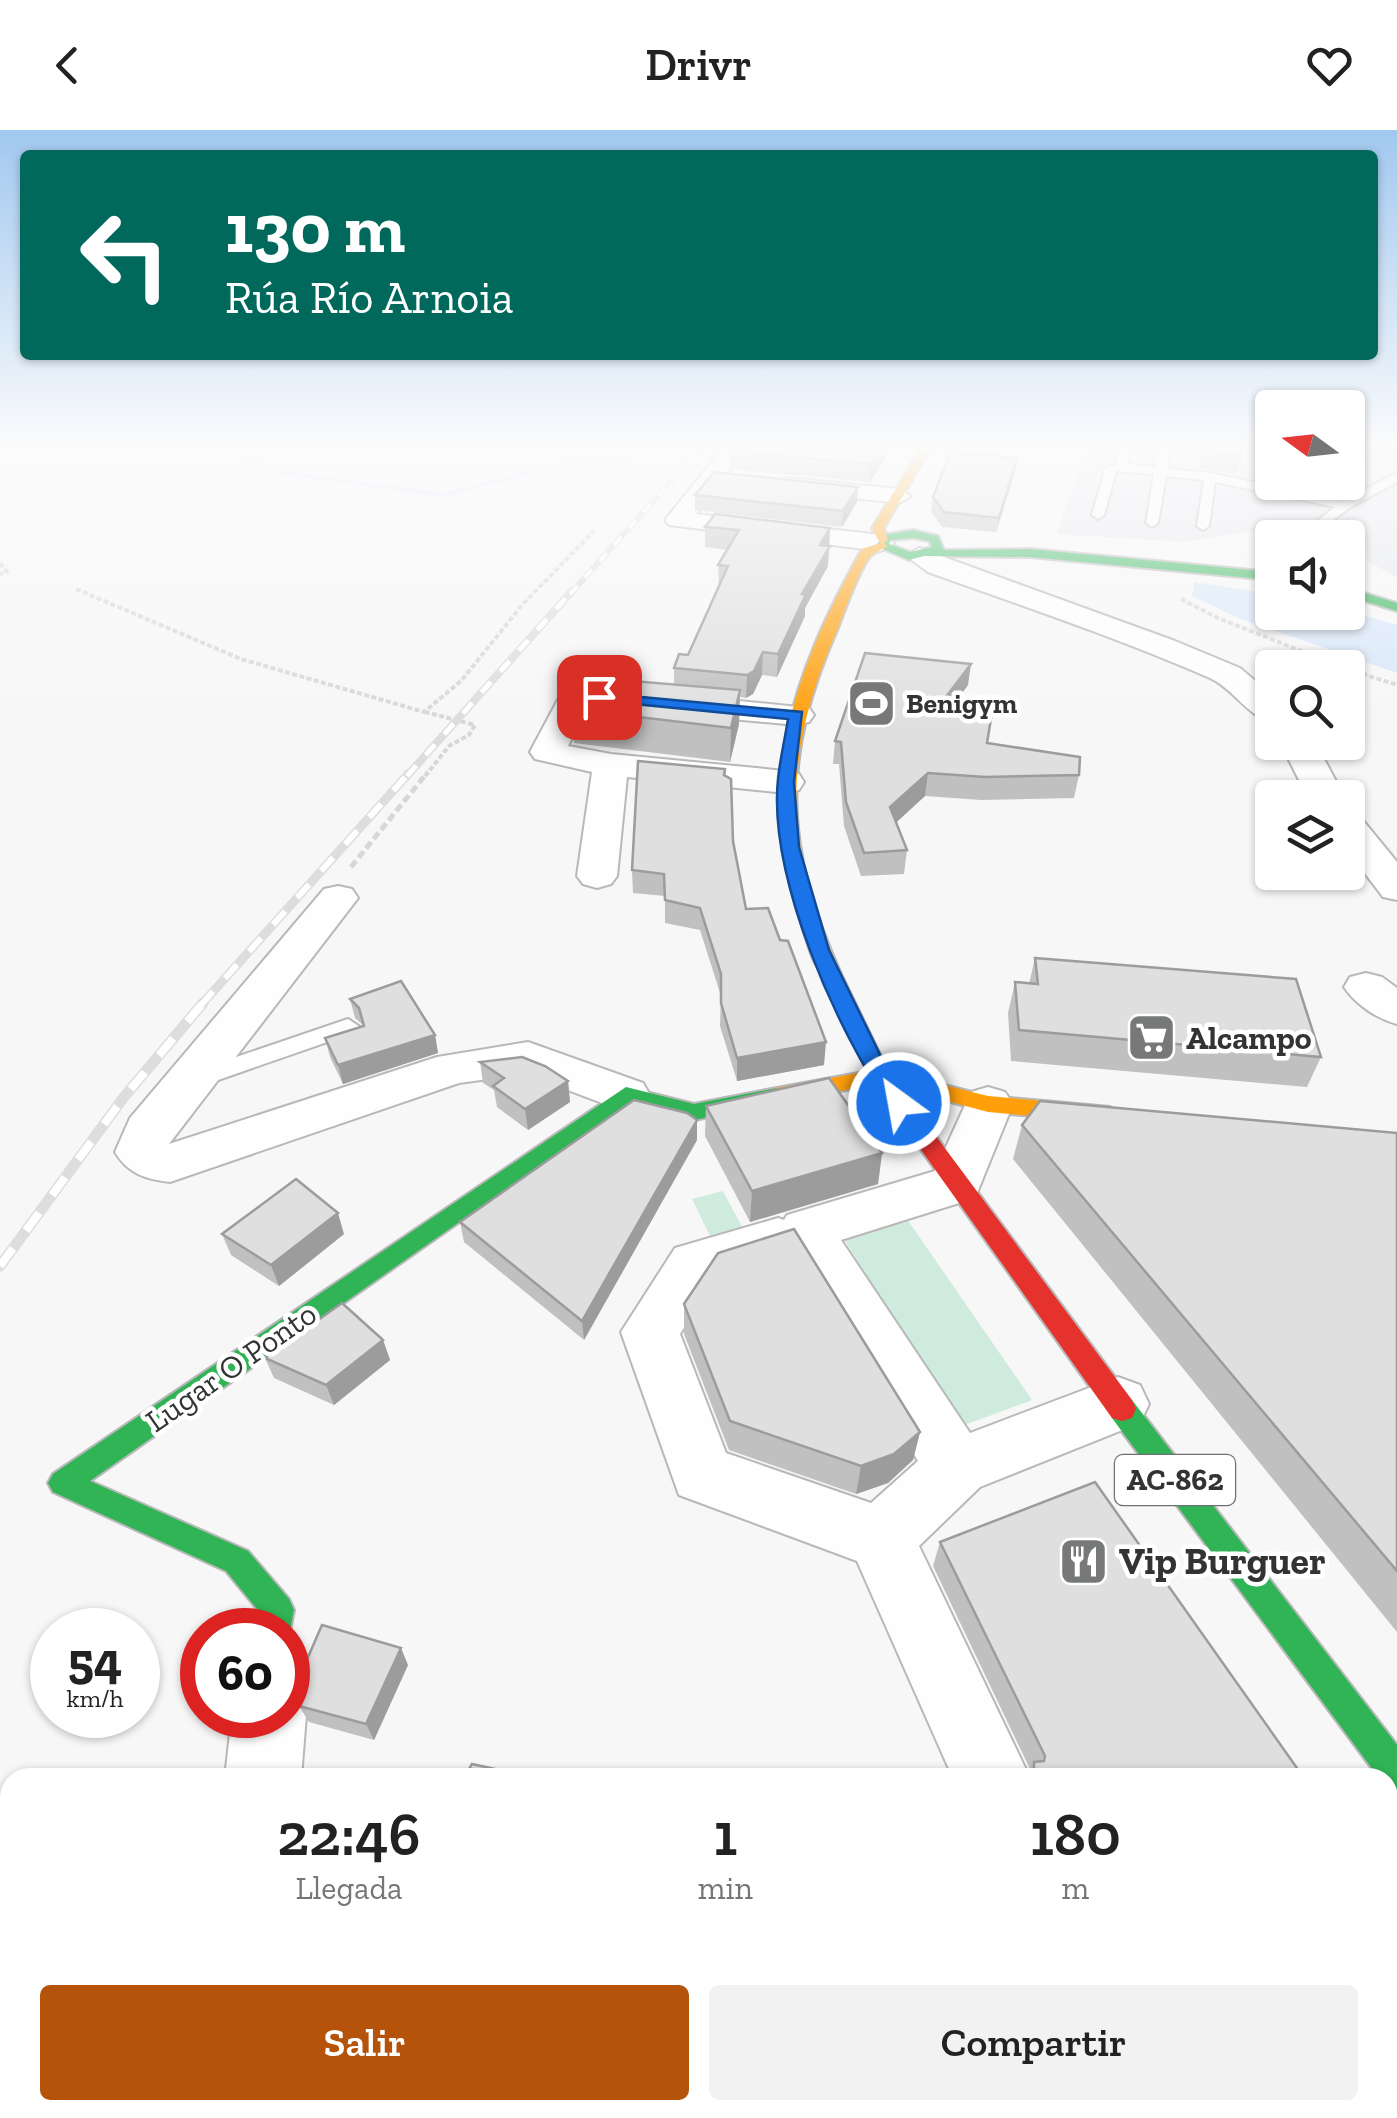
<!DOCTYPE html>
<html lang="es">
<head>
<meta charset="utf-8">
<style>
	body { margin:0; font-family:"Zilla Slab",serif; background:#f2f2f2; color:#222; height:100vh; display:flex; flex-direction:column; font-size:38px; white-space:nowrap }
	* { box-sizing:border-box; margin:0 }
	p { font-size:32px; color:#767676 }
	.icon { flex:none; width:55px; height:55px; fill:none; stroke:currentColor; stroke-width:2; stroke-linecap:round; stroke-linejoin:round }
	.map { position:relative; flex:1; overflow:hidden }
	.side { position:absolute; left:0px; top:1638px; width:1398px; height:352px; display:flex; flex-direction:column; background:#fff; border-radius:30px 30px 0 0; box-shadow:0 2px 8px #0004 }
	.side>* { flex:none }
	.guide { position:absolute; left:20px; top:20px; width:1358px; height:210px; border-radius:10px; box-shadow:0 2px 8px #0004; background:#00695c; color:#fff; overflow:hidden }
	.needle { width:65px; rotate:285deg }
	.buttons { position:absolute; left:1255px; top:260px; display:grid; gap:20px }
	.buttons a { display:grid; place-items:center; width:110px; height:110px; border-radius:10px; background:#fff; box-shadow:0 2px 8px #0004; font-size:50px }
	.speed { position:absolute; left:30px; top:1478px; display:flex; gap:20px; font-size:50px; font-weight:700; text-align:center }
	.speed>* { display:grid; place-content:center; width:130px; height:130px; border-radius:50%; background:#fff; box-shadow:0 2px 8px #0004; line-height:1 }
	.speed small { font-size:25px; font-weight:400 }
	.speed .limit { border:15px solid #d22; background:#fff; color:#111 }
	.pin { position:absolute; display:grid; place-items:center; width:85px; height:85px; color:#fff; margin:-42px; border-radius:20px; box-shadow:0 5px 15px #0006 }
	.me { position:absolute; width:110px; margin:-55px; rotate:328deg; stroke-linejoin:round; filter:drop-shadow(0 0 8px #0008) }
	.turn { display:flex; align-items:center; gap:35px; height:210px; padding:0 40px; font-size:45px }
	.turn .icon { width:130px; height:130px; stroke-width:2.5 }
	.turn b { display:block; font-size:70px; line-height:85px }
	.eta { display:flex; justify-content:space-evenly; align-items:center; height:170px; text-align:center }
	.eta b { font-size:60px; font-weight:600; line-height:70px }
	.action { display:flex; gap:20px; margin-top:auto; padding:20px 40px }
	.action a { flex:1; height:115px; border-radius:10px; background:#b45309; color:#fff; font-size:40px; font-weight:600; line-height:115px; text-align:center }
	.action a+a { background:#f2f2f2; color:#222 }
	header { display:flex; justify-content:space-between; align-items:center; height:130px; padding:0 40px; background:#fff; font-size:45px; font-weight:600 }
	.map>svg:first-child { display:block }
	.built { fill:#e5e7ec }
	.green { fill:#ceebde }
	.water { fill:#d8e7f9 }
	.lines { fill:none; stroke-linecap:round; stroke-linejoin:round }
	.stream { fill:#d8e7f9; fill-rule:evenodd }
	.lane-casing { stroke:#b8b8b9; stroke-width:4 }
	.street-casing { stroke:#b8b8b9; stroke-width:4 }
	.fast-casing { stroke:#b8b8b9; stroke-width:4 }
	.slow-casing { stroke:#b8b8b9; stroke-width:4 }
	.jam-casing { stroke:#b8b8b9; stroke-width:4 }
	.path-far1 { stroke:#d7d7d8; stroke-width:4; stroke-dasharray:5 2.5; stroke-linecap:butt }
	.path { stroke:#d7d7d8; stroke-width:5; stroke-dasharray:8 4; stroke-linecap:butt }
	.lane { fill:#fefefe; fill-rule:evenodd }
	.street { fill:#fefefe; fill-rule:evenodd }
	.fast { fill:#30b455; fill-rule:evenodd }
	.slow { fill:#ff9f0a; fill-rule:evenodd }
	.jam { fill:#e5322d; fill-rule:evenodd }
	.rail-far3-casing { stroke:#ddddde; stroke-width:6 }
	.rail-far2-casing { stroke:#ddddde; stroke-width:8 }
	.rail-far1-casing { stroke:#ddddde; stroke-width:9 }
	.rail-casing { stroke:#ddddde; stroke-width:11 }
	.rail-far3 { stroke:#fff; stroke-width:4; stroke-dasharray:11; stroke-linecap:butt }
	.rail-far2 { stroke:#fff; stroke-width:5; stroke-dasharray:14; stroke-linecap:butt }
	.rail-far1 { stroke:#fff; stroke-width:6; stroke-dasharray:18; stroke-linecap:butt }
	.rail { stroke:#fff; stroke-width:8; stroke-dasharray:22; stroke-linecap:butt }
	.wall { fill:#c0c0c0 }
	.shaded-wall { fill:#9c9c9c }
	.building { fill:#dfdfdf; stroke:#9c9c9c; stroke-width:2.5 }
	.route { fill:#1a73e8; stroke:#114b97; stroke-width:2.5 }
	.labels { text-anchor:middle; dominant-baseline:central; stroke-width:9; stroke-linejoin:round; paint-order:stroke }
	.far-poi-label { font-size:28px; font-weight:bold; fill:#323333; stroke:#fff; text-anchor:start }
	.shield { fill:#fff; stroke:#707070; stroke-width:2.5 }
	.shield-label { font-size:30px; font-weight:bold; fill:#323333 }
	.poi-label { font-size:32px; font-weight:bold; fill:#323333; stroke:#fff; text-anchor:start }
	.street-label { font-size:32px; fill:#323333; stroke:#fff }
	.near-poi-label { font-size:38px; font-weight:bold; fill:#323333; stroke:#fff; text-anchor:start }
</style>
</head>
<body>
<header><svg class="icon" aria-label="back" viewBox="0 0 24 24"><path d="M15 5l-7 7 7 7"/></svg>Drivr<svg class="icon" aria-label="heart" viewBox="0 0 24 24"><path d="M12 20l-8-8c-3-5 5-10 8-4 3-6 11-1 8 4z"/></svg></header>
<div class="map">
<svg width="1397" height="1988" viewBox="0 0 1397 1988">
	<rect width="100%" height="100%" fill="#f7f7f8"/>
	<path class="built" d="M1086,318h186v34h76v-34h49v129l-25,-13 -24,-26 -57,-13 -106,17 -128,-8z"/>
	<g class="green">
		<path d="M723,1061l20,38 -32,9 -19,-39z"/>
		<path d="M902,1082l130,188 -70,26 -122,-193z"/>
	</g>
	<path class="water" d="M1194,452l78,12v18l76,-1 49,14v48l-156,-54 -49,-23z"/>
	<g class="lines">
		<path class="stream" d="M241,318h6l4,11 25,11 168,23 141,-37 26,-2 35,14 -5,1 -31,-11 -25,2 -141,37 -169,-23 -28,-13z"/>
		<defs>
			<g id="lane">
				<path d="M1118,318h12l-3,16 28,3 3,-19h12l-3,21 43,4 133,28 54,-28v9l-48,26 -39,30h-15l40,-31 -120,-25 -6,44 -6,4 -6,-4 7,-46 -38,-4 -8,47 -6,4 -6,-4 8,-49 -38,-3 -12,44 -6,4 -6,-4 13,-46 11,-4z"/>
				<path d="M348,889l12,8 -4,5 -158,55 -12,-8 3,-6z"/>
			</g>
			<g id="street">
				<path d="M723,318h23l-50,66 185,21 13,8 -13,8 -212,-26 -4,-5 4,-5z"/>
				<path d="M789,348l110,11 12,7 -12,7 -118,-13 -4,-5 4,-5z"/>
				<path d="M919,418l256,93 65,27 32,27v27c-25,-6 -38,-33 -62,-44 -92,-40 -187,-72 -282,-106l-22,-16z"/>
				<path d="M599,557l210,21 5,7 -5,7 -12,3 -198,-18 -13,2 -18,37 43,8 175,17 13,3 5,8 -5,8 -13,3 -159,-16 -10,99 -6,8 -14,4 -14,-4 -6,-8 15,-104 -57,-13 -5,-7 31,-58z"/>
				<path d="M1280,612h35l30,56h-37z"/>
				<path d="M1348,685l13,3 36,44v38l-14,-3 -35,-46z"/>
				<path d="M338,756l14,3 6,9 -189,246 268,-87 91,-15 115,41 7,12 -7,12 -17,5 -101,-38 -66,9 -289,99c-24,-3 -42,-8 -55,-30l15,-34 194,-229z"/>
				<path d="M1366,843l16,4 15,11v36c-21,-6 -41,-19 -53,-37l6,-10z"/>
				<path d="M988,957l17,5 8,12 -38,94 -134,42 129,193 148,-56 22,8 9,19 -9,19 -160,64 -61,59 111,232h-77l-96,-217 -178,-66 -58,-163 54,-84 103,-30 6,2 3,-5 148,-44 36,-79zM793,1125l125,206 -47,42 -145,-50 -46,-119 34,-54z"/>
				<path d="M288,1556l7,3 11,26 -5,63h-76l7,-63h56z"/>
			</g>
			<g id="fast">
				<path d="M913,400l25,6 6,14 86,-1 242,23v8l-242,-23 -106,-1 -15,4 -33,-14 7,-11zM913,408l16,3 3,6 -22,5 -21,-8 2,-4z"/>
				<path d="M1348,458l49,15v8l-49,-15z"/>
				<path d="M626,957l68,17 83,-16 11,8 -11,8 -83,16 -65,-17 -539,378 158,70 41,48 5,11 -6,31v-11h-28l2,-15 -36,-44 -173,-79 -5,-9 5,-9z"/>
				<path d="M1122,1267l10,3 265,345v45l-9,-4v-8h-9l-267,-360 -4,-9 4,-9z"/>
			</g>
			<g id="slow">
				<path d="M921,318h10l-47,80 4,12 -4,3 4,3c-6,4 -15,6 -19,12 -13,19 -22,48 -31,70 -57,129 -55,217 3,346l-10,6c-16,-5 -23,-36 -28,-51 -50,-143 -12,-252 59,-380l18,-6 -8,-15z"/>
				<path d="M880,939l108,27 122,11 11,8 -11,8 -122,-11 -108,-29 -103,21 -11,-8 11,-8z"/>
			</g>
			<path id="jam" d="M831,838l10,6 48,99 243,327 4,9 -4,9 -10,3 -10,-3 -240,-337 -51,-107z"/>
		</defs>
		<use href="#lane" class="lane-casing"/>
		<use href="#street" class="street-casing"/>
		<use href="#fast" class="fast-casing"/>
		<use href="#slow" class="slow-casing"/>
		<use href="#jam" class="jam-casing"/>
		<g class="path-far1">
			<path d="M0,433l7,9 -7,2"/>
			<path d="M76,459l165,70 183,53 37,-31 62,-77 71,-73"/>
			<path d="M1181,469l37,19 126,50"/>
			<path d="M1348,539l49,16"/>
			<path d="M425,646l24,-30 20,-11 6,-10 -50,-13"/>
		</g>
		<path class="path" d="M351,737l76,-94"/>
		<use href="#lane" class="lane"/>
		<use href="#street" class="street"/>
		<use href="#fast" class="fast"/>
		<use href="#slow" class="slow"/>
		<use href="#jam" class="jam"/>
		<defs>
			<path id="rail-far3" d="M570,464l131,-146"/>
			<path id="rail-far2" d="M407,646l165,-185"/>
			<path id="rail-far1" d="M201,875l208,-232"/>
			<path id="rail" d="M0,1136l124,-169 79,-94"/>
		</defs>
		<use href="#rail-far3" class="rail-far3-casing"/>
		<use href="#rail-far2" class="rail-far2-casing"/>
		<use href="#rail-far1" class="rail-far1-casing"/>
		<use href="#rail" class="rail-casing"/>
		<use href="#rail-far3" class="rail-far3"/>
		<use href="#rail-far2" class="rail-far2"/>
		<use href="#rail-far1" class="rail-far1"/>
		<use href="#rail" class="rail"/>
	</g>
	<g class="wall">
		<path d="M732,318h159l-21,34 -141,-13 1,-18z"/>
		<path d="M1200,318h42l-1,8 -5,18 -38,-6z"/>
		<path d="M1348,318h49v5z"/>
		<path d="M1017,328l-2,14 -19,60 -54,-5 -11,-16 2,-14z"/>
		<path d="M858,357l-1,15 -15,25 -147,-17v-15z"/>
		<path d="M705,397l125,1 -2,38 -23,42v8l-28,61 -15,-2 -9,19 -7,4 -6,-1 -1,27 -9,38 -156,-19 -3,-34 103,-25v-16l14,-13 31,-69 -1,-21 10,-15 -23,-3z"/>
		<path d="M968,555l-11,15 30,43 92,32 -5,23 -93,2 -56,-4 -29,26 11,28 -3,24 -43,2 -17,-50 -5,-62h-6l2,-23z"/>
		<path d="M725,639l8,72 13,68 78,156 -87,16 -17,-55 1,-30 -21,-66 -35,-7v-27l-32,-3 -1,-23z"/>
		<path d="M1035,828l286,99 -14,30 -296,-26 -3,-48 7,-31 14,2z"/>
		<path d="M350,869l85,36 3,18 -95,31 -13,-27 -5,-19 39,-12 -9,-8z"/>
		<path d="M480,932l88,19 2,21 -42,28 -31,-23 -3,-17 -11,-7z"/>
		<path d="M706,976l176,47 -4,31 -128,38 -45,-86z"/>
		<path d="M1022,995l375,8v499l-384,-473z"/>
		<path d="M697,1010l-113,200 -120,-98 -4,-20z"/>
		<path d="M222,1104h122l-65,52 -48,-31z"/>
		<path d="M684,1174l236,128 -7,28 -25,23 -32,11 -127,-44 -45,-116z"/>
		<path d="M383,1210l7,20 -56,45 -60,-27 -9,-20z"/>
		<path d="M940,1412l364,236h-279l5,-9 -97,-203z"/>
		<path d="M408,1535l-34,75 -65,-18 -10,-16z"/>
		<path d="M1301,1980h87l9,8h-92z"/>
	</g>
	<g class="shaded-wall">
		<path d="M882,318h9l-21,34 1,-18z"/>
		<path d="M1017,328l-2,14 -19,60 3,-14z"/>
		<path d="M858,357l-1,15 -15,25 1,-16z"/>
		<path d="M830,398l-2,38 -23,42v8l-28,61 1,-23 24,-60 18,-49z"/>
		<path d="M763,522l-1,23 -9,19 -7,4 1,-23z"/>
		<path d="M971,534l-3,21 -26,35 3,-22z"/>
		<path d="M740,560l-1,34 -9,38 1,-34z"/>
		<path d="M928,643l-3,23 -38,35 3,-24z"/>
		<path d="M435,905l3,18 -95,31 -5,-19z"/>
		<path d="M826,912l-2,23 -87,16v-23z"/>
		<path d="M568,951l2,21 -42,28 -3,-21z"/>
		<path d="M697,990v20l-113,200 -2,-19z"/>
		<path d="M882,1023l-4,31 -128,38 2,-31z"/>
		<path d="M338,1083l6,21 -65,52 -8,-21z"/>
		<path d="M383,1210l7,20 -56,45 -8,-20z"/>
		<path d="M920,1302l-7,28 -25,23 -32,11 5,-28z"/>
		<path d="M401,1518l7,17 -34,75 -8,-16z"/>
	</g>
	<g class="building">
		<path d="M732,318h150l-11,16 -141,-13z"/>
		<path d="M1203,318h39l-1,8 -38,-5z"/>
		<path d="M950,322l67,6 -18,60 -55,-6 -11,-15z"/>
		<path d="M714,342l144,15 -15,24 -148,-16z"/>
		<path d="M715,384l115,14 -10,17 10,1 -28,48h4l-28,60 -15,-2 -9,19 -7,4 -73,-7 5,-14 9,1 40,-89 -10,-1 21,-35 -34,-3z"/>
		<path d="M865,523l106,11 -26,34 48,8 -6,37 93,14 -1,18 -94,2 -57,-4 -38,34 17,43 -43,3 -18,-51 -5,-60 -6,-1z"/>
		<path d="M597,548l143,12 -9,38 -160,-19 15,-30z"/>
		<path d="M638,631l87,8 -1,6 7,4 2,62 13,68 22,-1 12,32 8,1 38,101 -89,16 -16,-55v-29l-21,-66 -35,-8 -1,-26 -32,-4z"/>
		<path d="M1035,828l261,21 25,78 -302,-27 -4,-48 23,2z"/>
		<path d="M401,851l34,54 -97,30 -13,-27 39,-12 -5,-18 -9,-9z"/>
		<path d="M522,927l23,9 23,15 -43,28 -32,-23 11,-8 -24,-16z"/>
		<path d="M829,948l53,75 -130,38 -46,-85z"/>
		<path d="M634,970l53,13 10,7 -115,201 -122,-99z"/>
		<path d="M1040,971l357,32v438l-375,-446z"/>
		<path d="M296,1049l42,34 -67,52 -49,-31z"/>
		<path d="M794,1099l126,203 -26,22 -33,12 -131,-45 -46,-117 34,-51z"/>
		<path d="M342,1173l41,37 -57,45 -61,-27z"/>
		<path d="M1095,1352l209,296h-247l-1,-4 -6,4h-16v-16l10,-1 1,-5 -105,-214z"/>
		<path d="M322,1495l79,23 -35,76 -67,-18 -4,-19z"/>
		<path d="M472,1634l65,14h-73z"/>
		<path d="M1388,1766l9,13v209h-11l-5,-8h7z"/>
		<path d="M1332,1980h48l-12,8h-32z"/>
	</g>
	<linearGradient id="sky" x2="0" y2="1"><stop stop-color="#a1c8ef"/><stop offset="0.53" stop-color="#fbfbfc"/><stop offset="1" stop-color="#fbfbfc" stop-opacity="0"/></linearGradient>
	<rect width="1397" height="596" fill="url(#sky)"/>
	<path class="route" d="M599,563l203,19 -8,70 5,65 30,103 60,123 21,30 -3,5h-16c-55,-78 -123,-232 -113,-329 2,-20 7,-40 10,-60l-194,-19v-6z"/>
	<defs>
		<symbol id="stadium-square" viewBox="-11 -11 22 22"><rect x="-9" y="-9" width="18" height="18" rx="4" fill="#777878" stroke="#fff"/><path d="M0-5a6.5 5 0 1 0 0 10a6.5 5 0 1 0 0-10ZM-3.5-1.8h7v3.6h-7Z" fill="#fff"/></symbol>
		<symbol id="supermarket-square" viewBox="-11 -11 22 22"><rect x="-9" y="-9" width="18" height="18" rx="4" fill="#777878" stroke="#fff"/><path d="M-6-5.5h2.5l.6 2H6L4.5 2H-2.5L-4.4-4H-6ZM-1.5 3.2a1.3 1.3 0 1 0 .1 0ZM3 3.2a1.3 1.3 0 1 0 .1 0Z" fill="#fff"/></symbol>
		<symbol id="restaurant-square" viewBox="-11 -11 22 22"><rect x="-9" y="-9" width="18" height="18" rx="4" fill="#777878" stroke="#fff"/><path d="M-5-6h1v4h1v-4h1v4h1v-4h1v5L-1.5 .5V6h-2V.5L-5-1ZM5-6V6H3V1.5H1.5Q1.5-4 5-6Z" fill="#fff"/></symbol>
	</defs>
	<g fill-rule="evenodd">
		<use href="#stadium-square" x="844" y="546" width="55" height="55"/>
		<use href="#supermarket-square" x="1124" y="880" width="55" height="55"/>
		<use href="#restaurant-square" x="1056" y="1404" width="55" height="55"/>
	</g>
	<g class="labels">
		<g class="far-poi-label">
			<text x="906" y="573">Benigym</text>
		</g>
		<rect class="shield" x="1115" y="1325" width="120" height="50" rx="8"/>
		<g class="shield-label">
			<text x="1175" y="1350">AC-862</text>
		</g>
		<g class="poi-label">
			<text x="1186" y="908">Alcampo</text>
		</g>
		<g class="street-label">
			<text transform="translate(231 1237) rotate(-35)">Lugar O Ponto</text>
		</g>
		<g class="near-poi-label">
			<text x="1119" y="1431">Vip Burguer</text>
		</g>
	</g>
</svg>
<div class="buttons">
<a><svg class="needle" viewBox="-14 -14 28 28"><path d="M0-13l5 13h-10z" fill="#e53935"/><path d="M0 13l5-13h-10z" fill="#767676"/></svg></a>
<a><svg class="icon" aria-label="sound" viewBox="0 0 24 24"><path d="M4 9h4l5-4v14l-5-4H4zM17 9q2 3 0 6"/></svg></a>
<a><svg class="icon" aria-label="search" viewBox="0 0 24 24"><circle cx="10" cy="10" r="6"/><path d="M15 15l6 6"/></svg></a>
<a><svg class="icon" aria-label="layers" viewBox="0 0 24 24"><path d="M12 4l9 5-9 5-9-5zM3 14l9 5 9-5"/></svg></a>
</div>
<div class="speed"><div>54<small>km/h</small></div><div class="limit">60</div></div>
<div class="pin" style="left:599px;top:567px;background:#d93025"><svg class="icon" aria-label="arrive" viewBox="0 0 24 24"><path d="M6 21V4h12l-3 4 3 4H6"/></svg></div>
<svg class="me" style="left:899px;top:973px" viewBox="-20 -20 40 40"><circle r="17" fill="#1a73e8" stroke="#fff" stroke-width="3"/><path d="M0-11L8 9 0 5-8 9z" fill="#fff"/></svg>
<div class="guide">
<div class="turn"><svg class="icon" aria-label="left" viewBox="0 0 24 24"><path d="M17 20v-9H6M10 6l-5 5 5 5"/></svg><div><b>130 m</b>Rúa Río Arnoia</div></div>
</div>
<section class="side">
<div class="eta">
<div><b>22:46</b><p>Llegada</p></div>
<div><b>1</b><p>min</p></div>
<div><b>180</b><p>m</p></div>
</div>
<div class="action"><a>Salir</a><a>Compartir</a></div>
</section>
</div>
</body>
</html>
